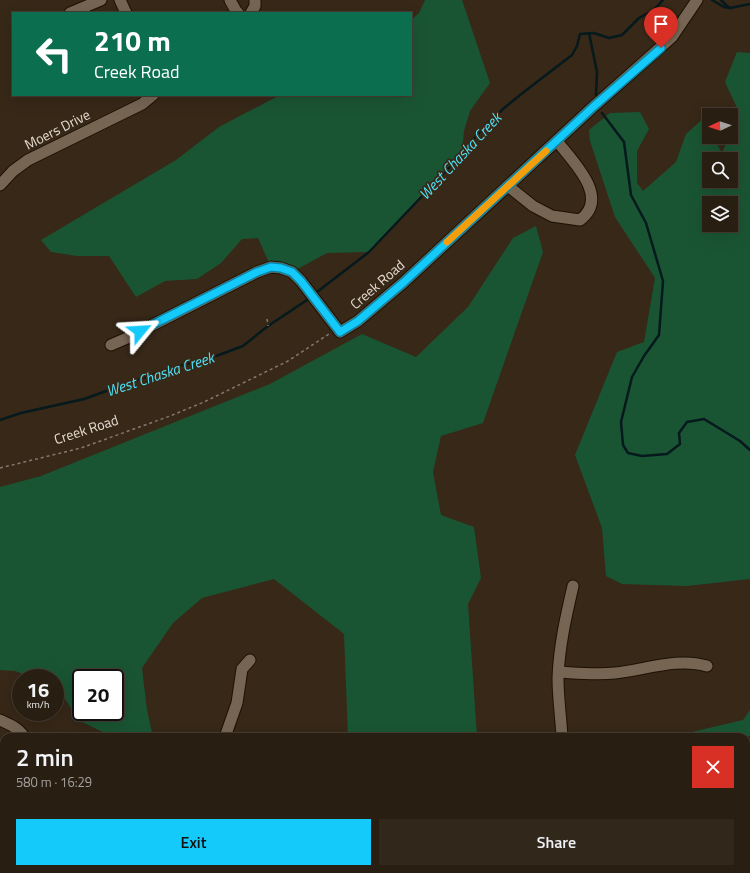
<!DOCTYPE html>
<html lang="en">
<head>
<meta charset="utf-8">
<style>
	body { margin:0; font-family:"Titillium Web",sans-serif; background:#31271b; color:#f1f3f6; height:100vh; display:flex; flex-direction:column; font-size:15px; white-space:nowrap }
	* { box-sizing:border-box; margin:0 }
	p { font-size:13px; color:#a5a29f }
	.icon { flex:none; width:22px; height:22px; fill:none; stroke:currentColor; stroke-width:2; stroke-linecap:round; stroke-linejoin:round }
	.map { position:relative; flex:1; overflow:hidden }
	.details { position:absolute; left:0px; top:733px; width:750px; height:140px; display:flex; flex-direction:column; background:#291e12; border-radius:12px 12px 0 0; box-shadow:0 4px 16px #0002,0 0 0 1px #453c32 }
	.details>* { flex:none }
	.top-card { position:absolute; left:12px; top:12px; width:400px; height:84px; border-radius:0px; box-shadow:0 4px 16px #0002,0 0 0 1px #453c32; background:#0b6e4f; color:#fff; overflow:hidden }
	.needle { width:26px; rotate:266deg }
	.buttons { position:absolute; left:702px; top:108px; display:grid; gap:8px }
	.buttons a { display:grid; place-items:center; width:36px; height:36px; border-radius:0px; background:#291e12; box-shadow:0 4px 16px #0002,0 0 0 1px #453c32; font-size:20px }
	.speed { position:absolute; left:12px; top:669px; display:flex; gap:8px; font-size:20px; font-weight:700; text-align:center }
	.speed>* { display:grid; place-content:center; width:52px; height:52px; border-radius:50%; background:#291e12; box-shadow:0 4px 16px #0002,0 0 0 1px #453c32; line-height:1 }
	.speed small { font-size:10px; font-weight:400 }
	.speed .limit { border:2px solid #111; border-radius:6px; background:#fff; color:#111 }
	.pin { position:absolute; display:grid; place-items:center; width:34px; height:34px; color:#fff; margin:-41px -17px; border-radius:50% 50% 50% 0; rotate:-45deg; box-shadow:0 0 4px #0007 }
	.pin .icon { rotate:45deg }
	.me { position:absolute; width:44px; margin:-22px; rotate:63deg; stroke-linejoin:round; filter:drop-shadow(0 0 3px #0008) }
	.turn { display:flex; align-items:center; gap:14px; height:84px; padding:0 16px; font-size:18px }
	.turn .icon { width:52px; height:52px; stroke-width:2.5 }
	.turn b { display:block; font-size:28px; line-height:34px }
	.round { display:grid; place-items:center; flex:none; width:42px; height:42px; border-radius:0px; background:#31271b }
	.head { display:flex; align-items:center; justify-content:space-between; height:68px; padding:0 16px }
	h1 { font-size:24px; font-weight:600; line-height:30px }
	.primary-button { display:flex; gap:8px; margin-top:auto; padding:8px 16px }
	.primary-button a { flex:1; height:46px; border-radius:0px; background:#14cafb; color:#111; font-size:16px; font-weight:600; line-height:46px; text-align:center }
	.primary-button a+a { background:#31271b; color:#f1f3f6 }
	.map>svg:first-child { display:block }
	.green { fill:#1a5533; fill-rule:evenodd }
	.water { fill:#06191c }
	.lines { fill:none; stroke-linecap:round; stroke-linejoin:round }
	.stream { stroke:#06191c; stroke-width:2.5 }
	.minor-casing { stroke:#1e1103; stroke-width:13 }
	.path { stroke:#86796c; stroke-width:1.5; stroke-dasharray:3 3; stroke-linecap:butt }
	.minor { stroke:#766553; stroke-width:11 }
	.route-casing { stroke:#0d83a3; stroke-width:10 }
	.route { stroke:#14cafb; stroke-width:7 }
	.slow { stroke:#f59e0b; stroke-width:7 }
	.labels { text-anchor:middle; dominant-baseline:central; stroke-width:3.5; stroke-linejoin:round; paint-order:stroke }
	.street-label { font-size:14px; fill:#e5dbd1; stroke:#372818 }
	.water-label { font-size:15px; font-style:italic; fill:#4fe2f7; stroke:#372818 }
</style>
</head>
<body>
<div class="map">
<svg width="750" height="873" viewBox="0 0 750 873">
	<rect width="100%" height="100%" fill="#372818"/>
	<g class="green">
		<path d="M425,0h37l28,83 -20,28 -6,20 -2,23 -93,98 -42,1 -35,19 -21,-5 -13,-29 -16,1 -21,24 -24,16 -32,2 -29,16 -27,-41h-32l-26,-4 -10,-12 135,-80 43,-33 61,-32h131v-75l8,-7z"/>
		<path d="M737,52l13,1v526l-63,7 -65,-2 -16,-8 -4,-48 -27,-73 42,-103 27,-10 11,-64 -40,-61 -25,-76 -1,-11 21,-17 30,-1 9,17 -12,22v32l6,8 33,-29 10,-28 19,-17 4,9v11h4l9,16 7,-16h2v-6l8,-19 -14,-30zM709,159h22v22h-22zM709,203h22v22h-22z"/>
		<path d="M536,226l7,26 -60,171 -42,13 -8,36 8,43 33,12 7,51 -13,26 9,133h-129l-4,-103 -70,-55 -72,19 -29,25 -31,45 5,42 6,27h-43l-1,-2 -31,-15 -20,-33 -3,-1v-8h-21l-19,-7 -15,-1v-183l41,-11 229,-92 92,-50 54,23 52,-50 45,-69zM81,678h34v34h-34z"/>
		<path d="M750,710v26l-60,1 2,-5 51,-12z"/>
		<path d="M332,869h42l-3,4h-38z"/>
	</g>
	<path class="water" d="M599,869h100l-2,4h-95z"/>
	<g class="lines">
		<g class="stream">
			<path d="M712,0l12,7 6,1"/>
			<path d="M721,0l7,7"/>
			<path d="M727,6l3,2 20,-4"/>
			<path d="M589,33l8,39 -1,23"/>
			<path d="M602,113l22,29 7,53 15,28 17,58 -4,54 -15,21 -12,21 -11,45 2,23 5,8 14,3 25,-2 13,-10 -1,-11 8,-11 17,-3 36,22 10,9"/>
			<path d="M317,292l52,-40 93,-98c26,-39 73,-70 110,-99l5,-9 3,-12 14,-1 15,5 13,-3 17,-17 15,-8 9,-10"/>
			<path d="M0,420l21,-7 63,-14 81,-29 54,-15 24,-9 25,-20 39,-26"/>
		</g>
		<defs>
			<g id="minor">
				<path d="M120,0l6,13"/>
				<path d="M230,0l6,11 2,2"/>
				<path d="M70,13l31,-13"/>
				<path d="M251,13l4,-7v-6"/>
				<path d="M0,185l13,-14 15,-11 114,-56 11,-9"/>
				<path d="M508,186l25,20 19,10 28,4c31,-23 -8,-59 -23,-79"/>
				<path d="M111,345l16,-7 130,-66 14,-5 10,1 11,4 9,9 39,51 18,-11 46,-39 189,-175 79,-70 25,-37"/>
				<path d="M559,672c18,1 37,3 56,1 30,-3 62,-16 92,-7"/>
				<path d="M0,720c9,4 19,8 24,17"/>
				<path d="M225,737l12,-34 5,-34 8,-9"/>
				<path d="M562,737c-1,-19 -4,-39 -4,-59 1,-31 8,-62 15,-92"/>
				<path d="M746,812l4,4"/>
				<path d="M100,869l1,4"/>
				<path d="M239,869v4"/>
				<path d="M570,869v4"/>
			</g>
		</defs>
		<use href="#minor" class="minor-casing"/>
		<g class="path">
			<path d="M267,319l1,7"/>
			<path d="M0,468l81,-20 89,-32 34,-14 84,-41 41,-27"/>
		</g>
		<use href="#minor" class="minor"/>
	</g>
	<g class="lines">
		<defs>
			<path id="route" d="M140,331l117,-59 14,-5 10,1 11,4 9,9 39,51 18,-11 46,-39 189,-175 68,-59"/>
		</defs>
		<use href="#route" class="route-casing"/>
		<use href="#route" class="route"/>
		<path class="slow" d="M447,242l99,-91"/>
	</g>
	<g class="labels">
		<g class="street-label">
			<text transform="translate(57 129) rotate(-27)">Moers Drive</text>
			<text transform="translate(377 284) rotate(-41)">Creek Road</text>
			<text transform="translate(86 429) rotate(-18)">Creek Road</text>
		</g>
		<g class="water-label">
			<text transform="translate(460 156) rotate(-47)">West Chaska Creek</text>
			<text transform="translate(160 374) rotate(-18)">West Chaska Creek</text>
		</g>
	</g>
</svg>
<div class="buttons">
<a><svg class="needle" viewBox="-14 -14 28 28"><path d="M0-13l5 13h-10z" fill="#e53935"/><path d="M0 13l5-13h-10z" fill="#a5a29f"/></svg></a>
<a><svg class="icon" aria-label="search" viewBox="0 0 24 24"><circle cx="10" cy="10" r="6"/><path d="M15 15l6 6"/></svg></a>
<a><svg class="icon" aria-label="layers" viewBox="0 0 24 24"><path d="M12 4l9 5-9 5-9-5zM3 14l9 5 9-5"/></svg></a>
</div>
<div class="speed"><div>16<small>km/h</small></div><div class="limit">20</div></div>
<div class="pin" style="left:661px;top:48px;background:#d93025"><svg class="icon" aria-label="arrive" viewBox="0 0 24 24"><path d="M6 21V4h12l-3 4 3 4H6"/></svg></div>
<svg class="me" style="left:140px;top:331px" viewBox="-20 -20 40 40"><path d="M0-17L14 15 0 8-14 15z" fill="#14cafb" stroke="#fff" stroke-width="4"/></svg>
<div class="top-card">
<div class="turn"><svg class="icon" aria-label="left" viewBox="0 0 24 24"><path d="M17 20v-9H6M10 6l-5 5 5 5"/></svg><div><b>210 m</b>Creek Road</div></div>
</div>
<section class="details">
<div class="head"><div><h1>2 min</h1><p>580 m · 16:29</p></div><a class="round" style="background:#d93025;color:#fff"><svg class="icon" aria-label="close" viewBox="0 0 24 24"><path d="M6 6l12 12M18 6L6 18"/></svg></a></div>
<div class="primary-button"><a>Exit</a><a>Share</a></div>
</section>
</div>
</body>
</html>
